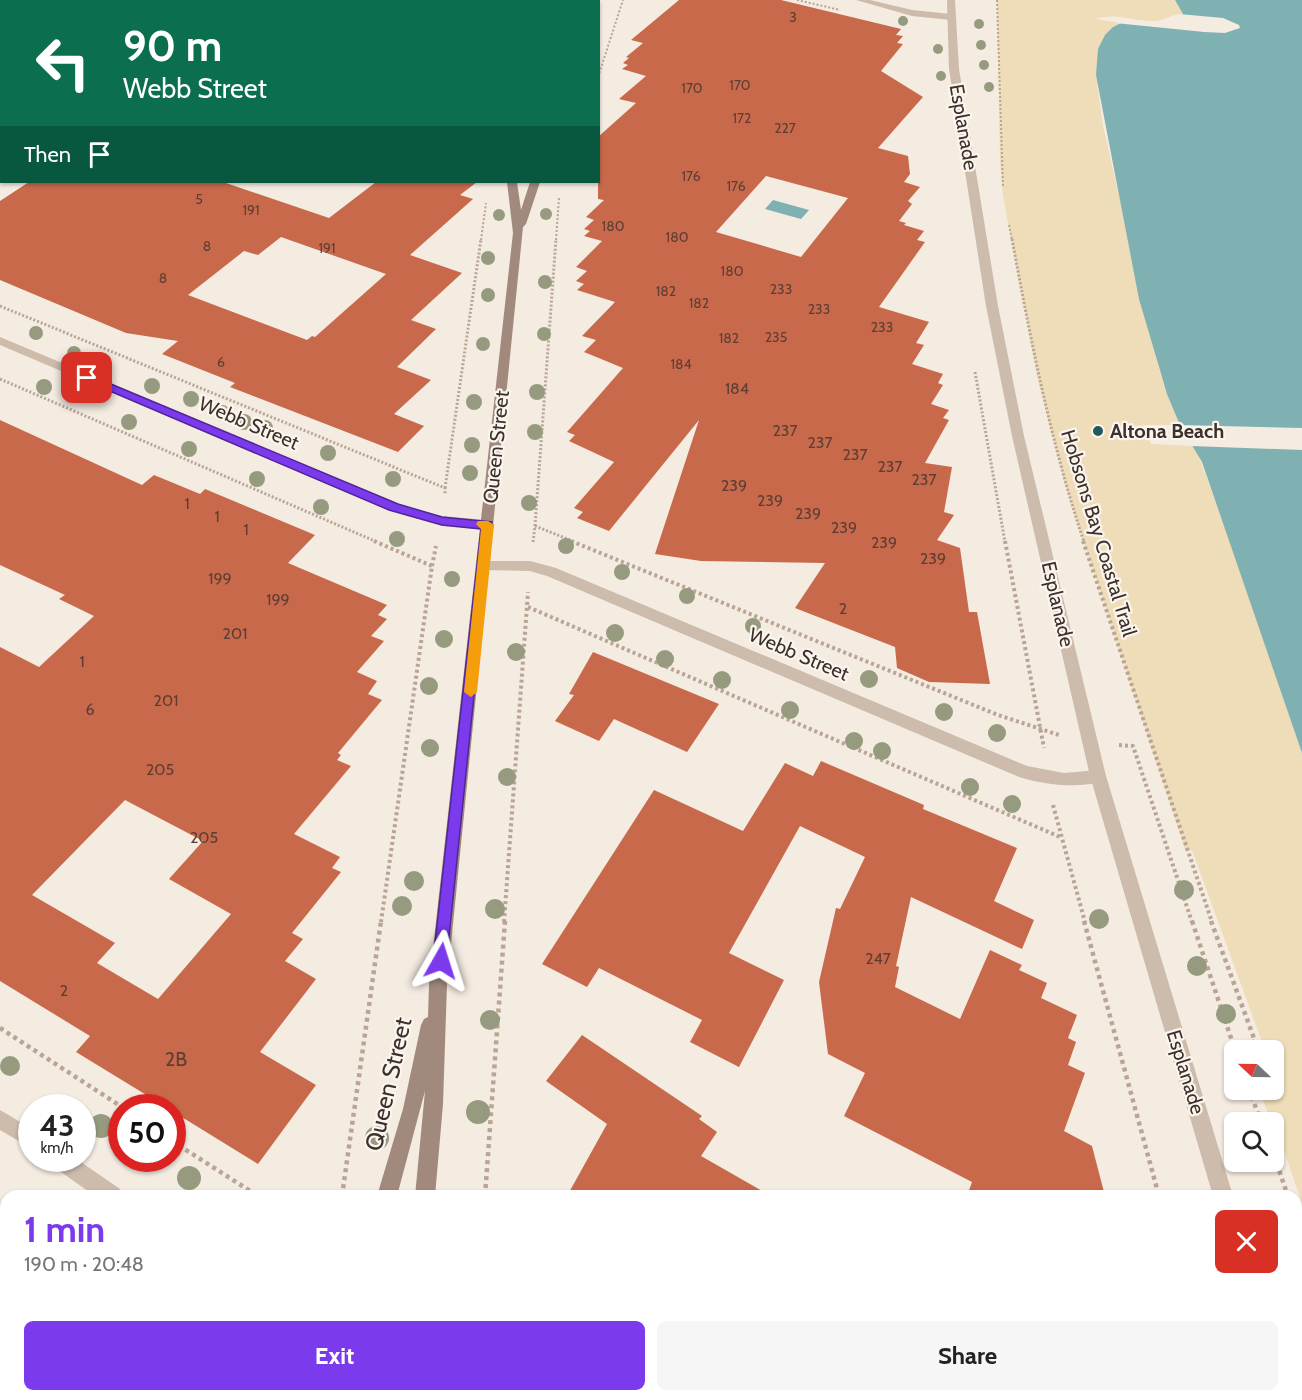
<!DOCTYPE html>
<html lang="en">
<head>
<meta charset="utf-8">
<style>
	body { margin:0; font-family:Cabin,sans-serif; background:#f6f6f6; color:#222; height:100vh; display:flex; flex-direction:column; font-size:22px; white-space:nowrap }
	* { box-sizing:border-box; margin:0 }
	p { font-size:20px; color:#767676 }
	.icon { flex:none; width:33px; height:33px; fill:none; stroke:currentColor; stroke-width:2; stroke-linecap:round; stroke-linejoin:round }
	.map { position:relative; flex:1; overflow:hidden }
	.details { position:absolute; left:0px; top:1190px; width:1302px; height:212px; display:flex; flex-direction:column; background:#fff; border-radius:18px 18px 0 0; box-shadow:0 2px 4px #0004 }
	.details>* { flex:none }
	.banner { position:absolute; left:0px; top:0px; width:600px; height:183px; box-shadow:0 2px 4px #0004; background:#0b6e4f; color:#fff; overflow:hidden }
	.needle { width:39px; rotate:292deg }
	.fabs { position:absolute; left:1224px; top:1040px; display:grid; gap:12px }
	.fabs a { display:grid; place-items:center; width:60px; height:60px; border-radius:9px; background:#fff; box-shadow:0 2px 4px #0004; font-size:30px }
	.speed { position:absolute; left:18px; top:1094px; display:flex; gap:12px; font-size:30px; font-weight:700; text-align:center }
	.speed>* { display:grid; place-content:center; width:78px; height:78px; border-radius:50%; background:#fff; box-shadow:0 2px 4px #0004; line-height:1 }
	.speed small { font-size:15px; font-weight:400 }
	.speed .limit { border:9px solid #d22; background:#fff; color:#111 }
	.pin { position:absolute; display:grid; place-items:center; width:51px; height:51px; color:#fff; margin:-26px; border-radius:12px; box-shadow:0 3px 9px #0006 }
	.me { position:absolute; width:66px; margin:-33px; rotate:6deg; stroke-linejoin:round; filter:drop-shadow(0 0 4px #0008) }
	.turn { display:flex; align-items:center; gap:21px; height:126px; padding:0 24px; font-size:27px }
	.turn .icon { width:78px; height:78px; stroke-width:2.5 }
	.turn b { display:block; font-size:42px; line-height:51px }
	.then { display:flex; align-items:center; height:57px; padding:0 24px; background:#0003; gap:12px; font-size:22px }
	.round { display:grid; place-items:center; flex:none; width:63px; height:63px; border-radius:9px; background:#f6f6f6 }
	.head { display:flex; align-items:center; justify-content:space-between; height:102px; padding:0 24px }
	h1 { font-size:36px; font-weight:800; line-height:45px; color:#7c3aed }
	.primary-button { display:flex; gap:12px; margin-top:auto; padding:12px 24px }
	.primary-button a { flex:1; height:69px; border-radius:9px; background:#7c3aed; color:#fff; font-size:24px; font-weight:800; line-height:69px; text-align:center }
	.primary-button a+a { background:#f6f6f6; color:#222 }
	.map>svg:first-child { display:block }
	.sand { fill:#efdcb8 }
	.water { fill:#7fb0b2 }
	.pier { fill:#f4ebe1 }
	.building { fill:#c8694b; fill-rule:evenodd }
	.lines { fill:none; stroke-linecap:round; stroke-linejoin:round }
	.path-far3 { stroke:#b9a596; stroke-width:2; stroke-dasharray:2 2; stroke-linecap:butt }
	.path-far2 { stroke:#b9a596; stroke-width:3; stroke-dasharray:2 2; stroke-linecap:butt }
	.path-far1 { stroke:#b9a596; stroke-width:4; stroke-dasharray:3 3; stroke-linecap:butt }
	.path { stroke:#b9a596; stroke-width:4.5; stroke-dasharray:4 4; stroke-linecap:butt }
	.minor { fill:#cdbbac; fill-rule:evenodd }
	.tertiary { fill:#cdbbac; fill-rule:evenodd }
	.secondary { fill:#a18a7d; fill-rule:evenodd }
	.tree { fill:#969b7f }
	.route { fill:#7c3aed; stroke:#51269a; stroke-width:1.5 }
	.slow { fill:#f59e0b }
	.poi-dot { fill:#1f5a5e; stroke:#fbf5ee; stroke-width:2 }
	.labels { text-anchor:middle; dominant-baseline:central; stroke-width:4.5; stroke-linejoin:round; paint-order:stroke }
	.far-number-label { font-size:14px; fill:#5e3e33 }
	.number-label { font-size:16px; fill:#5e3e33 }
	.street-label { font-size:20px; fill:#3b302b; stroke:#fbf5ee }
	.poi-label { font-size:20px; font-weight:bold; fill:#3b302b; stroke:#fbf5ee; text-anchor:start }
	.near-number-label { font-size:20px; fill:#5e3e33 }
	.near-street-label { font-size:24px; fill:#3b302b; stroke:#fbf5ee }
</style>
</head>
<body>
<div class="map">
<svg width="1302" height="1400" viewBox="0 0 1302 1400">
	<rect width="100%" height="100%" fill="#f4ebe1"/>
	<path class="sand" d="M997,0h178l8,14c-11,-1 -17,7 -28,7 -20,1 -38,-9 -59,-2l25,4 -8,4 -17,48 7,51 56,243 21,56h-37l8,19 44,2 40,108 67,199v450l-28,-81h-3l-12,-33h15v-39h-17l5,-8 -70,-192 -6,2 -121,-367 -28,-109 -34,-180 -3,-36z"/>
	<g class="water">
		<path d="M1175,0h127v753l-100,-291 -22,-37 -13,-31 -28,-95 -43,-224 2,-26 7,-14 8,-8 8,-4 57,-3 5,-6z"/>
		<path d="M773,200l36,10 -8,9 -36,-10z"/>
	</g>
	<g class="pier">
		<path d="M1179,14l44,4 16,7 1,3 -15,5 -21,-1 -89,-9 6,-3 35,1 21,-4z"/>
		<path d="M1177,425l125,3v22l-111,-4z"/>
	</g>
	<g class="building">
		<path d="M679,0h102l120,29 -5,6 7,1 -6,7 6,1 -22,27 42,26 -45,51 30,8 2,18 -6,8 16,5 -12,14 4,3 -13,17 7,2 -2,2 20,6 -7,9 8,2 -46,65 50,15 -13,21 8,2 -12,19 31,10 -5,9 5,2 -12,19 18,6 -6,8 6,2 -24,43 27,4 -8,45 10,3 -17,25 23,8 9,64h8l13,72 -61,-2 -32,-14 -2,-21 -100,-39 30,-45 -124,-2 -46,-7 44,-134 -90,111 -32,-13 6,-6 -9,-4 40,-46 -45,-21 6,-6 -8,-3 56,-64 -39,-16 12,-12 -14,-4 33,-34 -38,-12 7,-6 -8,-3 11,-10 -11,-4 26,-26 -18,-5 6,-5 -6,-2 10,-9 -8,-3 18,-17 -6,-1v-62l38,-34 -17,-4 27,-23 -24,-7 6,-4 -5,-2 6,-5 -3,-1 17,-14 -12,-3zM766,176l82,22 -47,59 -85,-25z"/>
		<path d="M29,182h194l106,36 47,-36h101l-17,13 13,4 -63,56 52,18 -51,47 25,9 -39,38 34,13 -37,34 30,12 -26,26 -168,-65 5,-4 -73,-29 16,-13 -52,-8 -126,-53v-79zM281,237l105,37 -71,63 -3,-1 -5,4 -119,-45 56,-44 14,4z"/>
		<path d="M0,420l142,65 12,-10 46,19 5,-5 110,46 -27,28 99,42 -9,10 9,4 -16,17 13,5 -27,31 20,9 -9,13 14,6 -44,53 3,2 -4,5 14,6 -57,68 46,23 -8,11 9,4 -49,61 11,6 -18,22 31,18 -56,73 56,33 -58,79 -86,-53v-4h-6l-90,-55 14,-16 -90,-55v-334l39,20 55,-51 -35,-17 6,-4 -65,-30zM125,800l78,41 -34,38 62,35 -73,85 -61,-36 18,-20 -83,-48z"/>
		<path d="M593,652l126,52 -32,48 -73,-33 -15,22 -44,-20 19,-26 -5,-1z"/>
		<path d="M821,761l103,44 -1,4 94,39 -23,53 40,19 -12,29 -111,-52 -15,69 3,1 -4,20 65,32 30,-69 32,15 -3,5 28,13 -6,15 36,17 -9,23 8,4 -8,23 17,8 -21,58 28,15 13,50h-138l5,-14 -128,-66 21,-43 -37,-19 -9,-72 17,-74 4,1 25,-52 -65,-31 -71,127 55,27 -45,87 -49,-25 12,-22 -103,-52 -12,19 -45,-23 112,-174 89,41 42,-68 28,13z"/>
		<path d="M582,1035l120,81 -3,3 18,13 -16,24 70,40h-204l40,-72 -61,-43z"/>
	</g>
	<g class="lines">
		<g class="path-far3">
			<path d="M87,0l5,2"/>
			<path d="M797,0l43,10"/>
			<path d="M997,0l6,188"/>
			<path d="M598,77l25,-77"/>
			<path d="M1009,225l3,15"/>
			<path d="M481,240l5,-37"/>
			<path d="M556,240l3,-42"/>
		</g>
		<g class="path-far2">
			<path d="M1012,239c19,103 39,204 72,303"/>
			<path d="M0,306l445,182v7"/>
			<path d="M975,372l30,170"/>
			<path d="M0,379l377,163"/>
			<path d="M445,488l36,-249"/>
			<path d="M535,526l21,-287"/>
			<path d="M533,542l2,-16 40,16"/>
		</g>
		<g class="path-far1">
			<path d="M374,541l58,25 -51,356"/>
			<path d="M571,541l427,174 61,20"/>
			<path d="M1005,541l39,207"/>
			<path d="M1083,541l129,381"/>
			<path d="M432,566l4,-20"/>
			<path d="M528,607l532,230"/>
			<path d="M1119,745l14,1 59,176"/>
			<path d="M1053,805l32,117"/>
			<path d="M504,922l24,-330"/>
		</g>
		<g class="path">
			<path d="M1084,921l75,275"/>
			<path d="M1192,921l43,129"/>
			<path d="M1211,921l44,120 -12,9"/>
			<path d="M0,1028l122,79"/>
			<path d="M1249,1089l12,33"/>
			<path d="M172,1141l86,55"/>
			<path d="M1274,1156l14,40"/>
			<path d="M342,1196l39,-275"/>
			<path d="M485,1196l20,-275"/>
			<path d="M1296,1217l6,16"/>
			<path d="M0,1218l6,5"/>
			<path d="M244,1395l6,5"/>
			<path d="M469,1395v5"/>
			<path d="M1214,1395l2,5"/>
		</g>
		<g class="minor">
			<path d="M23,0h12l1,2h-12z"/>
			<path d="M856,0h14l42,10 39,4 4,3 -4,3 -39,-4z"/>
			<path d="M0,337l398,167 44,12 46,4 7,5 -7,5 -46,-4 -54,-16 -388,-165z"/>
			<path d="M485,561h45l26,7 471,198 37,7 34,-3 6,1 2,5 -2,5c-26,8 -59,4 -85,-4l-472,-201 -17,-5 -50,-1 -2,-4z"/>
			<path d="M0,1110l32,19v20l-32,-19z"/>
			<path d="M48,1158h27l45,31 3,7h-28l-44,-31z"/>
		</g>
		<g class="tertiary">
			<path d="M947,0h8l4,69 39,237 26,130 82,340 127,420h-20l-123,-420 -78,-340 -26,-130 -37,-237z"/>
			<path d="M1272,1395h22l1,5h-22z"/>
		</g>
		<g class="secondary">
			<rect x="587" y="0" width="8" height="2"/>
			<path d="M507,182h10l4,28 9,-28h10l-14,42 -3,3 -76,757 -4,120 -8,92h-20l10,-105 -28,105h-20l26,-87 18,-84 3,-6 4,-2 1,-33 84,-751z"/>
			<path d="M321,1395h22l1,5h-22z"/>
			<path d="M347,1395h36l-2,5h-32z"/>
			<path d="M401,1395h22l-2,5h-22z"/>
		</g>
	</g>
	<g class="tree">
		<circle cx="903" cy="21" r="5"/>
		<circle cx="979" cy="24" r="5"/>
		<circle cx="981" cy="45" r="5"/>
		<circle cx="938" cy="49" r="5"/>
		<circle cx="984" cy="65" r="5"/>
		<circle cx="941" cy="76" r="5"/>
		<circle cx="989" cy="87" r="5"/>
		<circle cx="546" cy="214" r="6"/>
		<circle cx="499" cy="215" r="6"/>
		<circle cx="488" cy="258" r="7"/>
		<circle cx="545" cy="282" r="7"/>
		<circle cx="488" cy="295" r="7"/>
		<circle cx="36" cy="333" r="7"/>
		<circle cx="544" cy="334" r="7"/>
		<circle cx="483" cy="344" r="7"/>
		<circle cx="74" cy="353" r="7"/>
		<circle cx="152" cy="386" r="8"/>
		<circle cx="44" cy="387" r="8"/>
		<circle cx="537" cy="392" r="8"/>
		<circle cx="191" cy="399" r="8"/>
		<circle cx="474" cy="402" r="8"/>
		<circle cx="222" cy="413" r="8"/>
		<circle cx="129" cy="422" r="8"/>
		<circle cx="244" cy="422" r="8"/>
		<circle cx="265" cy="428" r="8"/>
		<circle cx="535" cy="432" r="8"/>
		<circle cx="472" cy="445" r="8"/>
		<circle cx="189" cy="449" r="8"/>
		<circle cx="328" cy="453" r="8"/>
		<circle cx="470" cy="473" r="8"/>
		<circle cx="257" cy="479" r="8"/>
		<circle cx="393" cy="479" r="8"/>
		<circle cx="529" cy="503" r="8"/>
		<circle cx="321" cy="507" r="8"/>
		<circle cx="397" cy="539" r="8"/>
		<circle cx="566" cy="546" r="8"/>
		<circle cx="622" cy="572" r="8"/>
		<circle cx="452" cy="579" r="8"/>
		<circle cx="687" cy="596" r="8"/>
		<circle cx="753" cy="626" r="8"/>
		<circle cx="615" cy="633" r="9"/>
		<circle cx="444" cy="639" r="9"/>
		<circle cx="516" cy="652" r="9"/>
		<circle cx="665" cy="659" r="9"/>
		<circle cx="869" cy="679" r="9"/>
		<circle cx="722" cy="680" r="9"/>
		<circle cx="429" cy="686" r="9"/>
		<circle cx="790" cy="710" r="9"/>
		<circle cx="944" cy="712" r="9"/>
		<circle cx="997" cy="733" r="9"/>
		<circle cx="854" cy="741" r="9"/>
		<circle cx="430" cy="748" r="9"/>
		<circle cx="882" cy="751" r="9"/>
		<circle cx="507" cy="777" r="9"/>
		<circle cx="970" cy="787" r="9"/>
		<circle cx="1012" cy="804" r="9"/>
		<circle cx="414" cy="881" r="10"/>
		<circle cx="1184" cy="890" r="10"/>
		<circle cx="402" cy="906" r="10"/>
		<circle cx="495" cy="909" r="10"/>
		<circle cx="1099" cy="919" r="10"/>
		<circle cx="1197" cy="966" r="10"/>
		<circle cx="1226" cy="1014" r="10"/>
		<circle cx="490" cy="1020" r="10"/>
		<circle cx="10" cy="1066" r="10"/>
		<circle cx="478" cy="1112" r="12"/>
		<circle cx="101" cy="1126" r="12"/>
		<circle cx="377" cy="1138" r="12"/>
		<circle cx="189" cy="1178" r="12"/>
	</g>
	<path class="route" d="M87,374l311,130 44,13 50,5 -46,444 -5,2 -6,-2 -2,-5 48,-432 -39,-4 -53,-15 -305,-130v-5z"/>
	<path class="slow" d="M478,521h10l6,4 -17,167 -6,5 -7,-5 17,-163 -5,-5z"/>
	<circle class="poi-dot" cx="1098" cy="431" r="6"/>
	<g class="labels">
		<g class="far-number-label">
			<text x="793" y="17">3</text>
			<text x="740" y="85">170</text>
			<text x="692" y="88">170</text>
			<text x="742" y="118">172</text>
			<text x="785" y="128">227</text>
			<text x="691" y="176">176</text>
			<text x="736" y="186">176</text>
			<text x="199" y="199">5</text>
			<text x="251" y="210">191</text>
			<text x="613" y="226">180</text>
			<text x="677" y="237">180</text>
			<text x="207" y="246">8</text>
			<text x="327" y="248">191</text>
			<text x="732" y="271">180</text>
			<text x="163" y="278">8</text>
			<text x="781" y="289">233</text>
			<text x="666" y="291">182</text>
			<text x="699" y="303">182</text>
			<text x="819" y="309">233</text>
			<text x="882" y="327">233</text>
			<text x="776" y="337">235</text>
			<text x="729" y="338">182</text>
			<text x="221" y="362">6</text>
			<text x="681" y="364">184</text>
		</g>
		<g class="number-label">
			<text x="737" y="388">184</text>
			<text x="785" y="430">237</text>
			<text x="820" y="442">237</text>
			<text x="855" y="454">237</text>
			<text x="890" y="466">237</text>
			<text x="924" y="479">237</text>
			<text x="734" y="485">239</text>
			<text x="770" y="500">239</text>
			<text x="187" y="503">1</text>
			<text x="808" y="513">239</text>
			<text x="217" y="516">1</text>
			<text x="844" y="527">239</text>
			<text x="246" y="529">1</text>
			<text x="884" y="542">239</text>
			<text x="933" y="558">239</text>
			<text x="220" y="578">199</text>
			<text x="278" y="599">199</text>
			<text x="843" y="608">2</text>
			<text x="235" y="633">201</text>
			<text x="82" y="661">1</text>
			<text x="166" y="700">201</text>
			<text x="90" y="709">6</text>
			<text x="160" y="769">205</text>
			<text x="204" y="837">205</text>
			<text x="878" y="958">247</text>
			<text x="64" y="990">2</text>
		</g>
		<g class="street-label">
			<text transform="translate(964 127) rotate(80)">Esplanade</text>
			<text transform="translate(249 423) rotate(23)">Webb Street</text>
			<text transform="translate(496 447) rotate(-84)">Queen Street</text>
			<text transform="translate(1099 533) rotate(73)">Hobsons Bay Coastal Trail</text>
			<text transform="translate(1058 604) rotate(77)">Esplanade</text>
			<text transform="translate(799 654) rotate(23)">Webb Street</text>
			<text transform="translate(1186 1072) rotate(73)">Esplanade</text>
		</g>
		<g class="poi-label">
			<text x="1110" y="431">Altona Beach</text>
		</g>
		<g class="near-number-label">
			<text x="176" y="1059">2B</text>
		</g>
		<g class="near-street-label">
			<text transform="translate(388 1084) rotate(-77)">Queen Street</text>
		</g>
	</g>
</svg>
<div class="fabs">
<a><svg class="needle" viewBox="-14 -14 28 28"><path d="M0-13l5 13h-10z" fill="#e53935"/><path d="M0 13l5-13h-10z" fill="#767676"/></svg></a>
<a><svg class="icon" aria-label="search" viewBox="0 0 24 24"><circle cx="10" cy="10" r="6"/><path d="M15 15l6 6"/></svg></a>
</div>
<div class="speed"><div>43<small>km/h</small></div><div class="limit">50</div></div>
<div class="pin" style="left:87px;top:378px;background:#d93025"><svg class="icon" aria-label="arrive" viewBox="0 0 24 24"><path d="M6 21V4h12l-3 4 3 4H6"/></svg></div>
<svg class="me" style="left:441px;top:961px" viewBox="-20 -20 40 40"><path d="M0-17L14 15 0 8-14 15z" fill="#7c3aed" stroke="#fff" stroke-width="4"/></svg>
<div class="banner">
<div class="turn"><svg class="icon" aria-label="left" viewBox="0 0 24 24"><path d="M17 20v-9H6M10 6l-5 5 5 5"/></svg><div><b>90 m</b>Webb Street</div></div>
<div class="then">Then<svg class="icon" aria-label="arrive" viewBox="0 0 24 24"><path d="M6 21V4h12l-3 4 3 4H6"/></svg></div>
</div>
<section class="details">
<div class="head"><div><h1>1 min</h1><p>190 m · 20:48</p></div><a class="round" style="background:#d93025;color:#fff"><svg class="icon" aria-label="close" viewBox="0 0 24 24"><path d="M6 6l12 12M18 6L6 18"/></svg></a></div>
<div class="primary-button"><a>Exit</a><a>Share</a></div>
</section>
</div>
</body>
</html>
